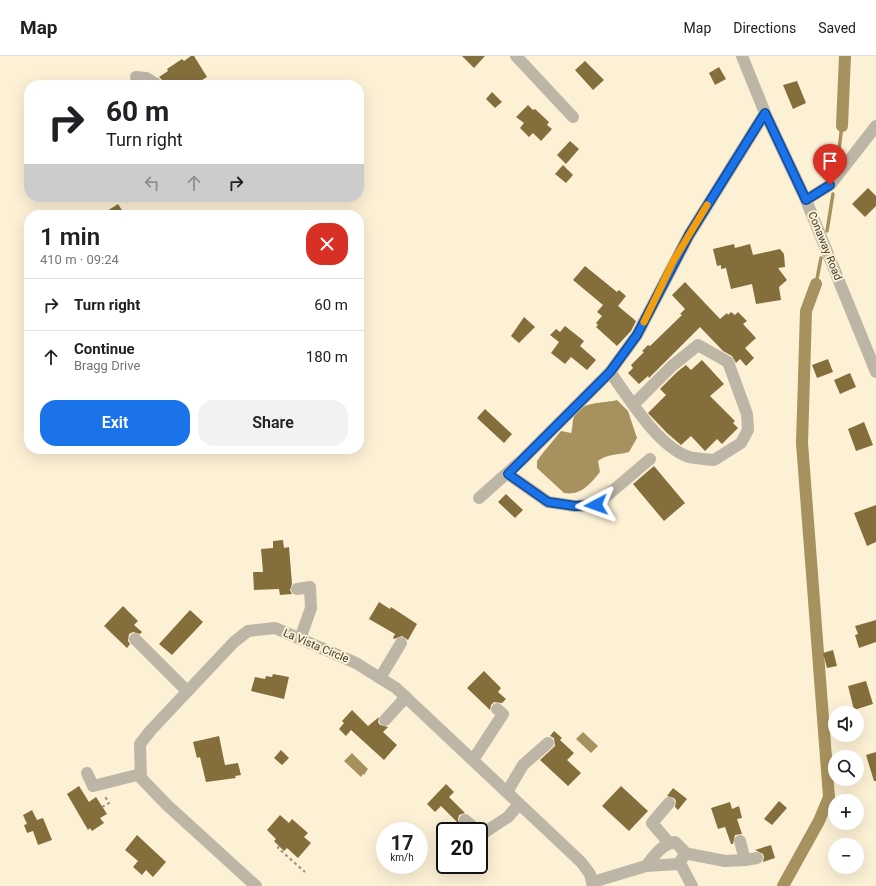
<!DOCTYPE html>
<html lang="en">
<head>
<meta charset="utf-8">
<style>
	body { margin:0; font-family:Roboto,sans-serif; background:#f2f2f2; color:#202124; height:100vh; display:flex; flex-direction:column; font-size:15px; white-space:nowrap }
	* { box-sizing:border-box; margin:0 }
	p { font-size:13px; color:#757577 }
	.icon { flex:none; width:22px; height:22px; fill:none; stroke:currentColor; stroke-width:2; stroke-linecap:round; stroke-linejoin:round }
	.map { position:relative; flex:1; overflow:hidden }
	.drawer { position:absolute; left:24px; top:154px; width:340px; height:244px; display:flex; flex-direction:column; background:#fff; border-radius:16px; box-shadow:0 4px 16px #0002 }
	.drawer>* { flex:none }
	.guide { position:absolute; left:24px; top:24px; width:340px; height:122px; border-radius:16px; box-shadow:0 4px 16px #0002; background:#fff; color:#202124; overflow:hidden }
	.controls { position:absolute; left:828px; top:650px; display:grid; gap:8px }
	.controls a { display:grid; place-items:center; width:36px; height:36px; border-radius:50%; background:#fff; box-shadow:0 4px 16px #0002; font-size:20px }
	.speed { position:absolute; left:376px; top:766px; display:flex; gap:8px; font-size:20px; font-weight:700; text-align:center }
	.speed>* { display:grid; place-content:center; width:52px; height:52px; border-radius:50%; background:#fff; box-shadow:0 4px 16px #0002; line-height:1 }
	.speed small { font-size:10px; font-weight:400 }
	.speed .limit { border:2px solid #111; border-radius:6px; background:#fff; color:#111 }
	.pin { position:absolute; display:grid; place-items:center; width:34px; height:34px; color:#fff; margin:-41px -17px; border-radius:50% 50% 50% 0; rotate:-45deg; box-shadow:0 0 4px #0007 }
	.pin .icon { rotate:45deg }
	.me { position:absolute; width:44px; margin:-22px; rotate:266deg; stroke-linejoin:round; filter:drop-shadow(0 0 3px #0008) }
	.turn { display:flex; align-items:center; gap:14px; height:84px; padding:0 16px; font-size:18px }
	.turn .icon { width:52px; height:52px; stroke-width:2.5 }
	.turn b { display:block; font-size:28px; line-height:34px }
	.lanes { display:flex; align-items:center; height:38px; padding:0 16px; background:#0003; justify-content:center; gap:20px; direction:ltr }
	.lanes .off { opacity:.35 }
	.round { display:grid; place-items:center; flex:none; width:42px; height:42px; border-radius:16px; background:#f2f2f2 }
	.headline { display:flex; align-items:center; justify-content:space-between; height:68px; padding:0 16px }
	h1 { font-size:24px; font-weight:600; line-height:30px }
	.action { display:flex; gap:8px; margin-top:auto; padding:8px 16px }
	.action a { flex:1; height:46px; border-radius:16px; background:#1a73e8; color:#fff; font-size:16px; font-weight:600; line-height:46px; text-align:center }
	.action a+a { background:#f2f2f2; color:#202124 }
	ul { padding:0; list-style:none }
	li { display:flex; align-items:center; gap:12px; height:52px; padding:0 16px; border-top:1px solid #e0e0e0 }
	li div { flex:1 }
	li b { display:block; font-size:15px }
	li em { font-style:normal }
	header { display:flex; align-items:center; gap:24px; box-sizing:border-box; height:56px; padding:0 20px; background:#fff; border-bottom:1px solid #e0e0e0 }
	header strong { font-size:19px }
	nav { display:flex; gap:22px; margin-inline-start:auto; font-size:14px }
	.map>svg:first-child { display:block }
	.water { fill:#a7915e }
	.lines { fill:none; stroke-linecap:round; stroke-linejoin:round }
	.stream { stroke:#a7915e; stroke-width:3.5 }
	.canal { stroke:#a7915e; stroke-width:12 }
	.building { fill:#846f3c }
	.path { stroke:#9a917d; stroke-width:2; stroke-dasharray:3 3; stroke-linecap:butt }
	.minor { stroke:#bdb6a7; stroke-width:12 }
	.route-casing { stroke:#114b97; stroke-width:10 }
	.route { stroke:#1a73e8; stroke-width:7 }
	.slow { stroke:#f59e0b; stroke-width:7 }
	.labels { text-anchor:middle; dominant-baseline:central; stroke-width:4; stroke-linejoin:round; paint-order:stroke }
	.street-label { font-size:11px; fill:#403a2c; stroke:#fcf0d5 }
</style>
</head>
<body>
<header>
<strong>Map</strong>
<nav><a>Map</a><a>Directions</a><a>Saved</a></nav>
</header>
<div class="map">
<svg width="876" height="830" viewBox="0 0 876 830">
	<rect width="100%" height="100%" fill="#fcf0d5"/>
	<g class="water">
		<path d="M617,344l11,11 9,27 -8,14c-11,3 -22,2 -31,9l2,11c-10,12 -19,24 -36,21l-27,-25v-7l5,-7 19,-23 10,2c2,-5 1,-12 3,-16 8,-17 29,-13 43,-17z"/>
		<path d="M583,676l15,14 -7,7 -15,-14z"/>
		<path d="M352,697l16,16 -4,6 -1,-1 -2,3 -17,-16z"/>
	</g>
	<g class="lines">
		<g class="stream">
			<path d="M837,108l5,-38"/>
			<path d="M827,175l6,-37"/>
			<path d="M816,228l5,-26"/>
		</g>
		<g class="canal">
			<path d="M842,70l3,-70"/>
			<path d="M783,830l36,-65 10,-24 -27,-354 4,-132 10,-27"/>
		</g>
	</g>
	<g class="building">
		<path d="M191,0h3l13,21 -13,8h-31v-4l-4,-4 9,-6 -1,-2 15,-10 2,2z"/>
		<path d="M462,0h23l-11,12z"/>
		<path d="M585,5l19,19 -11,10 -18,-20z"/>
		<path d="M719,11l7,12 -11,6 -6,-12z"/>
		<path d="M797,25l9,22 -13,6 -10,-24z"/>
		<path d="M492,36l10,10 -7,6 -9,-9z"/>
		<path d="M528,49l5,5 2,-1 14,13 -2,3 5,4 -11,12 -8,-8 -4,4 -9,-9 4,-5 -8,-6z"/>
		<path d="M570,85l9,8 -13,15 -9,-9z"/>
		<path d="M563,109l10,10 -7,8 -11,-9z"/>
		<path d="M868,132l8,8v10l-11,11 -13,-13z"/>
		<path d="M118,148l7,11h-24z"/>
		<path d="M734,188l1,4 15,-4 3,11 27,-6 4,5 1,13 -7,1 9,12 -8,7 2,13 -25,4 -4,-20 -21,5 -5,-21 -5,1v-4l-4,1 -4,-17z"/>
		<path d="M585,210l32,26 2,-2 7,6 -8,10 18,15 -5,10 -14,15 -21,-19 2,-2 -2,-2 6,-7 -5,-4 6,-7 -30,-25z"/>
		<path d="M685,226l35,37 7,-6 1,2 3,-3 4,3 3,-3 9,9 -4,3 13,14 -11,10 9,10 -8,8 -6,-7 -4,4 -4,-7 -9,-5 -23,-24 -51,51 -1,-2 -9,8 -11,-11 5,-5 -2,-3 13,-13 -2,-1 6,-6 2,1 32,-31 -2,-1 5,-5 -13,-14z"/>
		<path d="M524,261l11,10 -16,16 -8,-7z"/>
		<path d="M565,270l19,15 -4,5 16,14 -9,10 -16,-13 -6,7 -14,-11 8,-11 -9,-7 6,-6 4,3z"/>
		<path d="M828,303l5,13 -16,6 -5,-13z"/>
		<path d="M702,304l22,24 -14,12 25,25 -2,2 5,5 -16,16 -5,-5 -12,12 -14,-15 -10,9 -14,-12 -19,-20 18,-18 -6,-6 17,-17 9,-7 5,5z"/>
		<path d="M850,317l6,14 -16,7 -6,-14z"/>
		<path d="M485,353l27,25 -8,9 -27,-25z"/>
		<path d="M864,366l9,23 -17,6 -8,-22z"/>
		<path d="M654,410l31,37 -21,18 -31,-37z"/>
		<path d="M506,438l17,16 -8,8 -17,-16z"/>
		<path d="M876,449v37l-9,4 -13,-33z"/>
		<path d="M283,484l1,8 5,-1 3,37 -2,6 2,4 -12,1 -1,-6 -25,1 -1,-18h10l-2,-23 12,-1v-7z"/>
		<path d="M379,546l11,7 1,-2 26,17 -9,16 -6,-4 -8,3 -1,-1 2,-4 -26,-15z"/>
		<path d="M123,550l15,15 -4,4 8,7 -2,2 -7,-2 -4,2 -1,7 2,3 -3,4 -23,-22z"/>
		<path d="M190,554l13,12 -31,33 -13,-11z"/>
		<path d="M876,564v22l-17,6 -4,-13 3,-1 -3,-8z"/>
		<path d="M833,594l4,16 -10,2 -4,-15z"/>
		<path d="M484,615l17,17 -3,4 8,7 -4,4 -8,-1 -3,3 -1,5 -23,-22z"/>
		<path d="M273,618l16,3 -5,22 -33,-8 4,-14 10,2 1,-3 6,1z"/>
		<path d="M866,625l7,23 -19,6 -6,-24z"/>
		<path d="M352,654l16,16 11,-9 -1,5 2,3 8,2 -5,5 14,13 -13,15 -33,-30 -5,6 -7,-7 5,-6 -2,-2z"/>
		<path d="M554,675l8,7 -2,2 14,13 -7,7 14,13 -13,13 -28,-26 15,-14 -1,-8 -4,-2z"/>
		<path d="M219,680l6,29 13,-2 3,12 -6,1 1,2 -30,4 -6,-25 -3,1 -4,-16z"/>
		<path d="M281,694l8,8 -7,7 -8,-7z"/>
		<path d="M876,696v29h-2l-8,-26z"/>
		<path d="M446,728l8,8 -5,5 16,16 -6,2 -1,4 1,5 -18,-18 -6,6 -8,-8z"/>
		<path d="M79,730l10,16 7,-5 11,17 -7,4 4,5 -12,8 -2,-3 -2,2 -21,-36z"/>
		<path d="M621,730l27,25 -19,20 -27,-25z"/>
		<path d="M673,732l14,11 -9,11 -3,-3 1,-6 -2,-3 -7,-2z"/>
		<path d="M779,745l8,7 -15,17 -8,-6z"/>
		<path d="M730,746l2,7 7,-3 3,12 -5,1 5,15 -7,1 -2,9h-2l-6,-17 -7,2 -7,-21z"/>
		<path d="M32,754l5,10 6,-2 9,22 -14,5 -5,-14 -6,2 -3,-8 3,-1 -4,-9z"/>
		<path d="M280,759l9,8 3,-4 16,14 -4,4 7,6 -13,15 -11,-10 -3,3 -10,-10 2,-2 -9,-9z"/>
		<path d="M137,779l29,27 -13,15 -7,-7 -4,5 -9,-8 5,-6 -13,-11z"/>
		<path d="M771,789l4,13 -12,4 1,-5 -1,-3 -8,-4z"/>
	</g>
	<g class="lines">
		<g class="path">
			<path d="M102,751l7,-4 -5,-8"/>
			<path d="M279,790l-1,2 27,24"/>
		</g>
		<g class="minor">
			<path d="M516,0l57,61"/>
			<path d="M742,0l23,57 41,87 70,172"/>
			<path d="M136,21l10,1 10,6"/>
			<path d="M806,144l24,-15 46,-59"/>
			<path d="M610,316c19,26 48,75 79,85 8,2 17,2 25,3l27,-17 7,-13 -1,-16 -19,-52 -30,-17 -26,21 -38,38"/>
			<path d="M508,418l40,28 27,4 21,-1 54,-46"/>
			<path d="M479,442l43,-38 88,-88 27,-37 52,-100 76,-122"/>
			<path d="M297,533l13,-2 1,21 -11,31"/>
			<path d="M135,583l52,52"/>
			<path d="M380,622l21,-35"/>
			<path d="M385,664l21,-23"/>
			<path d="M473,704l30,-46 -6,-5"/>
			<path d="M87,717l6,13 48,-12"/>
			<path d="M507,736l16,-27 25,-22"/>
			<path d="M465,764l13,11"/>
			<path d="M479,776h6l23,-15 11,-13"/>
			<path d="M669,787l-17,-20 17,-20"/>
			<path d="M684,797l41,8 20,-1 -5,-19"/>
			<path d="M745,804l12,-2"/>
			<path d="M680,807l12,23"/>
			<path d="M593,826l53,-16 32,-2 6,-8 -1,-6 -8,-8c-13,2 -21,14 -29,24"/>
			<path d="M256,830l-89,-81 -26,-27 -1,-34 11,-14 83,-88 14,-11 27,-3 81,35 40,25 185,174 9,12 3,12"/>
		</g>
	</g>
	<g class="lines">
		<defs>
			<path id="route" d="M596,449l-21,1 -27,-4 -40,-28 102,-102 27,-37 52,-100 76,-122 41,87 24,-15"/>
		</defs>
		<use href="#route" class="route-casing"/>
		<use href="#route" class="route"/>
		<path class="slow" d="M644,266l30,-62 33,-55"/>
	</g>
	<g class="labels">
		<g class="street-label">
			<text transform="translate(825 190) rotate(68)">Conaway Road</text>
			<text transform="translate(316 590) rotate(23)">La Vista Circle</text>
		</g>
	</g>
</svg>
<div class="controls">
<a><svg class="icon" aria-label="sound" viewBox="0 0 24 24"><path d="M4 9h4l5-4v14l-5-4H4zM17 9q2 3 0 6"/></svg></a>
<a><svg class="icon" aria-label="search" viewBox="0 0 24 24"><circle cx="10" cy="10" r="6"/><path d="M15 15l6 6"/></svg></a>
<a>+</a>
<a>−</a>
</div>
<div class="speed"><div>17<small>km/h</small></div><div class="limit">20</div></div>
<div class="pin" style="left:830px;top:129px;background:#d93025"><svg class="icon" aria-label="arrive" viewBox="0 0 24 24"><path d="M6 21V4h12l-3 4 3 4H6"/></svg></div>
<svg class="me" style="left:596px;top:449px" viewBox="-20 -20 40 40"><path d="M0-17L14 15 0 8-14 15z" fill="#1a73e8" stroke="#fff" stroke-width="4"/></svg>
<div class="guide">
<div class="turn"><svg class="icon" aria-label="right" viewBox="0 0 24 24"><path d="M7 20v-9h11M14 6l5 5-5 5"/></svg><div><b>60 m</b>Turn right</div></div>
<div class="lanes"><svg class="icon off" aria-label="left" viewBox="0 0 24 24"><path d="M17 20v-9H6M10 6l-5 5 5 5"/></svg><svg class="icon off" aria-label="ahead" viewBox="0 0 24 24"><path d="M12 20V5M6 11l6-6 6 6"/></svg><svg class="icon" aria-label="right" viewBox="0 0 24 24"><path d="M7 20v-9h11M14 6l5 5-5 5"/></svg></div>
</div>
<section class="drawer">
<div class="headline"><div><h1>1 min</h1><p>410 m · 09:24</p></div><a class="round" style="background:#d93025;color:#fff"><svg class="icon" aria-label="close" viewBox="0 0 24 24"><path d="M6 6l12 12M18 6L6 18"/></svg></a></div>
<ul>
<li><svg class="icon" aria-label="right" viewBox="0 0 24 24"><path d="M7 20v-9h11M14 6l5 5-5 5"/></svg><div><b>Turn right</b></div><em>60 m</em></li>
<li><svg class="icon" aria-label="ahead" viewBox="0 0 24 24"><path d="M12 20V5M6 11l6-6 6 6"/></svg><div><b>Continue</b><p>Bragg Drive</p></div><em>180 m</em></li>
</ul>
<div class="action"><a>Exit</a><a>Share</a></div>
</section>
</div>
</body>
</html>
